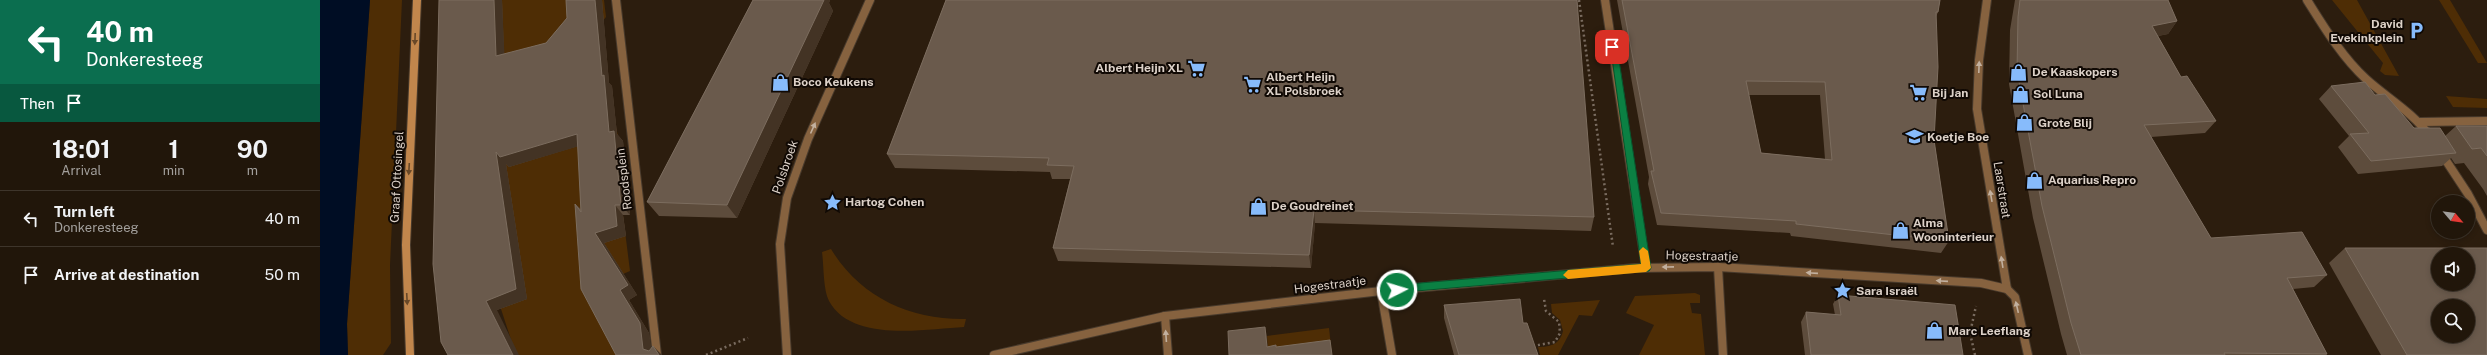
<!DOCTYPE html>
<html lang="en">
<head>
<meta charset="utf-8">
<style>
	body { margin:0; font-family:"Public Sans",sans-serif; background:#2d2318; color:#f1f3f6; height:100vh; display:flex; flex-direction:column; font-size:15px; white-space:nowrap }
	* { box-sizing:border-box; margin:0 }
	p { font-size:13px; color:#a29f9c }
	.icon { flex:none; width:22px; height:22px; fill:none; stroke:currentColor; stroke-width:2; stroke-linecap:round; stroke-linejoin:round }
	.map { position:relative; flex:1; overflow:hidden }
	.sheet { display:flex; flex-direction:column; background:#21160a; width:320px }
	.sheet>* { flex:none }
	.banner { background:#0b6e4f; color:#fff; overflow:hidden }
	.needle { width:26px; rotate:119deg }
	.buttons { position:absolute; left:2111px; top:195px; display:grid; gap:8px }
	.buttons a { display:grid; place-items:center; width:44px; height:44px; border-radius:50%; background:#21160a; box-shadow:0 2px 6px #0003,0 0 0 1px #3e352b; font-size:20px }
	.pin { position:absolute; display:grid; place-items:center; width:34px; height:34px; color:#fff; margin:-17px; border-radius:8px; box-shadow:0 2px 6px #0006 }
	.me { position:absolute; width:44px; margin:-22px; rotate:85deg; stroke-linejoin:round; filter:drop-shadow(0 0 3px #0008) }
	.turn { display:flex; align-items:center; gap:14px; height:84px; padding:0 20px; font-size:18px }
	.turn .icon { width:52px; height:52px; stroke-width:2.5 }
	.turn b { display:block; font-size:28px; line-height:34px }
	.then { display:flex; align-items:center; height:38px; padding:0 20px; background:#0003; gap:8px; font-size:15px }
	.eta { display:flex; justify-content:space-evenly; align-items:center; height:68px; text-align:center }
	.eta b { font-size:24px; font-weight:700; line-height:28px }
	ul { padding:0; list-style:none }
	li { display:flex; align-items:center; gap:12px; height:56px; padding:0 20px; border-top:1px solid #3e352b }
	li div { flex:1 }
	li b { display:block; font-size:15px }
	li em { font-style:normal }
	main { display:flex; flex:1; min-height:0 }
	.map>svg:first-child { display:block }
	.green { fill:#4e2d05 }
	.water { fill:#000d24 }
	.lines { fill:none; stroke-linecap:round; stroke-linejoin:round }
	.lane-casing { stroke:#483a2c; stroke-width:10 }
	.street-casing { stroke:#483a2c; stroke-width:10 }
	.secondary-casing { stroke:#483a2c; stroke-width:10 }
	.path { stroke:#796b5f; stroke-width:2.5; stroke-dasharray:2 3; stroke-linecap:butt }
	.lane { stroke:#86623f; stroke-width:8 }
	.street { stroke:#86623f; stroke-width:8 }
	.secondary { stroke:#c1864c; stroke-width:8 }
	.wall { fill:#5d4c3c; fill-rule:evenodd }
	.shaded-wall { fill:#433324 }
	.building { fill:#6a5a4c; stroke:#7c6d5f; fill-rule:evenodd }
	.oneway { fill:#684828 }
	.oneway2 { fill:#c2b09f }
	.route { fill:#0b8043; stroke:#07532c }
	.slow { fill:#f59e0b }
	.labels { text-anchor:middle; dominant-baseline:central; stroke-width:4; stroke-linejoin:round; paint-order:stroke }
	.poi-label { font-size:12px; font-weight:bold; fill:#dcd1c8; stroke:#100904; text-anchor:start }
	.street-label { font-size:12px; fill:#dcd1c8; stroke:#100904 }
</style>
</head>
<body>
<main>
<section class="sheet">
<div class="banner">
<div class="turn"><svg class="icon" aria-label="left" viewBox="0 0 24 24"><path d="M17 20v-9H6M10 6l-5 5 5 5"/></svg><div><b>40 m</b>Donkeresteeg</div></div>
<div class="then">Then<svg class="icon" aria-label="arrive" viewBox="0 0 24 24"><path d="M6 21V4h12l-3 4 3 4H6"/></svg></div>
</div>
<div class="eta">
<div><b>18:01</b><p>Arrival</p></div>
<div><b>1</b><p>min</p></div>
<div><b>90</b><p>m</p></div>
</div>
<ul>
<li><svg class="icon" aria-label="left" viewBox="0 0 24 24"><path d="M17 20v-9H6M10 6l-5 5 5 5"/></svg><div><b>Turn left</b><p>Donkeresteeg</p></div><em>40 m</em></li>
<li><svg class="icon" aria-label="arrive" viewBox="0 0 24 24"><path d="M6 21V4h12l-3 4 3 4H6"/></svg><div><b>Arrive at destination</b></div><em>50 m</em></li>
</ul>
</section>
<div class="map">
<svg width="2167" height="355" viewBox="0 0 2167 355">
	<rect width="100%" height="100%" fill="#2c1d0e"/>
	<g class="green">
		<path d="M50,0h32l-12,265 1,78 -8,12h-35l-1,-31z"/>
		<path d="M171,0h113l2,17 -17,21 25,82 11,42 -30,9 28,44 7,56 -7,3 15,81h-122l-15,-46z"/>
		<path d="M2012,0h25l42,76 -14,-1 -5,-4 3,-8z"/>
		<path d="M2119,0h11l37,63h-9z"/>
		<path d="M2126,96l41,3v9l-34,-1z"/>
		<path d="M511,249c29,48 79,71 135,70l-2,8c-38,2 -112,16 -135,-26 -6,-12 -5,-34 -7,-49z"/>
		<path d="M1375,293l5,2v8h-10l2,10 9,1 4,41h-66l15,-30 -28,-12 9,-17z"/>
		<path d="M1280,300l-8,16 -13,-1 -21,40h-18l-2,-8c13,0 22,-3 25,-16l-3,-11 -8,-7 -1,-9z"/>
		<path d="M1009,328l3,27h-64l-1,-19z"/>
	</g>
	<path class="water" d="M0,0h50l-23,324 1,31h-28z"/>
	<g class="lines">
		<defs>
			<path id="lane" d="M1398,267l5,88"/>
			<g id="street">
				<path d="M296,0l41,355"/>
				<path d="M1285,0l41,268"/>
				<path d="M1667,0l-8,60 -2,49 30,180 8,8 13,58"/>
				<path d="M1987,0c17,27 35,57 59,79 21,19 46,33 64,57"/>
				<path d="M2100,122l67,-1"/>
				<path d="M2121,153l27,41 19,36"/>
				<path d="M1061,291l11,64"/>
				<path d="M845,316l3,39"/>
				<path d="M467,355l-7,-111 7,-46 21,-59 62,-139"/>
				<path d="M674,355l171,-39 216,-25 254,-23 83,-1 263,16 26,6"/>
			</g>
			<path id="secondary" d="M90,355l-4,-110 11,-245"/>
		</defs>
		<use href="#lane" class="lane-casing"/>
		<use href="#street" class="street-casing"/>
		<use href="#secondary" class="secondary-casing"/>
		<g class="path">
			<path d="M1259,0l34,247"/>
			<path d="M1213,346l22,-4 5,-9 -1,-11 -13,-11 -2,-12"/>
			<path d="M386,355l42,-17"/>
			<path d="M1655,355l-5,-22 6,-27"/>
		</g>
		<use href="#lane" class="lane"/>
		<use href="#street" class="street"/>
		<use href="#secondary" class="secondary"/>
	</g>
	<g class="wall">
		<path d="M182,0l2,54 42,-11 21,-25 -1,-18h36l7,83 3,3 5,48 6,7 7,74h-7l3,21 -22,7 33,52 -8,5 20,33 2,16 11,6h-46l-41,-151 6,5 -3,-63 -69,21 -3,-3 21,135 -30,11z"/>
		<path d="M433,0h77l-1,3 4,8 -96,207 -78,-2 -12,-14z"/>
		<path d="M626,0l648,217 -3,14 -276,-8 -4,45 -253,-7 -5,-13 17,-69h-18l-2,-7 -155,-4 -8,-14z"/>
		<path d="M1297,0h323l-2,12 -2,5 -2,123 15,101 -8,12 -150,-17 -1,-3 -133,-8 -9,-41 1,-7zM1429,95h71l5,64 -64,-6z"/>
		<path d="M1695,0h153l9,21 -9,13 -10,2 23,41 35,44 -11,12 -54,4 60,101 116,37 -13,12 -21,2 34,65 -1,1h-259l-6,-21 -28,-116 -24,-134 1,-54z"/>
		<path d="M2011,86l44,9 39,33 31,8 11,-10h31v70l-4,-7 -19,-26 -9,1 -4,-6 -9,8 -84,8 -20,-27 11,-11 -30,-37z"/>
		<path d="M2025,248l142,107h-106l-52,-92z"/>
		<path d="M1518,295l125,60h-158l-4,-33 5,-10 29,3 -2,-11z"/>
		<path d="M1124,305l79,18 15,32h-84l-10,-37z"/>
	</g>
	<g class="shaded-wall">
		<path d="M174,0h8l3,67 -9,-11z"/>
		<path d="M275,0h7l7,83 3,3 5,48 6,7 7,74 -9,-10 -12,-73 -7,-56z"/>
		<path d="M499,0h11l-1,3 4,8 -96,207 -10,-13z"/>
		<path d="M1857,21l-9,13 -25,5 9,-13z"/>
		<path d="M257,134l9,10 -77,23 -3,-3 21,135 -30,11 22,45h-6l-27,-54 10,-149z"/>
		<path d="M295,205l8,10 3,21 -22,7 33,52 -8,5 20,33 3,22 -9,-6 -23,-59 -25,-57z"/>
		<path d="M994,210l1,13 -4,45 -2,-13z"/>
		<path d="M945,327l2,9 1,19 -1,-8z"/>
		<path d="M333,346l9,9h-3z"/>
	</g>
	<g class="building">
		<path d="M119,0h55l2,56 50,-13 21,-25 -1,-18h29l7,76 2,-1 5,57 5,-1 7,74h-6l2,21 -22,7 33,52 -8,5 20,33 3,26 6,2 4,-5 6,9h-43l-35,-66 -6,-85 6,8 -4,-78 -77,23 -4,-5 20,137 -30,12 27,54h-65l-7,-13 -8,-78z"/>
		<path d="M433,0h71l-97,205 -80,-3z"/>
		<path d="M626,0h631l17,217 -280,-7 -5,45 -256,-7 21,-82 -27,-1 2,-7 -162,-4z"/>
		<path d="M1302,0h318l-2,12h-2l2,55 -4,73 15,101 -153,-17v-3l-135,-8 -10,-42h3zM1426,81l79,1 7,78 -71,-7z"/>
		<path d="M1700,0h148l9,21 -25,5 29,51 6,-1 29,45 -72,4 67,113 91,-6 25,43 -40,3 40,76 -103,-1 1,2h-144l-10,-32 -29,-117 -25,-135 1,-54z"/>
		<path d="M2045,82l10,13 10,-1 29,34h26l16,25 -85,8 -21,-27 19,-1 -38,-47z"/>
		<path d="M2136,126h31v30l-6,-8 -9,1z"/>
		<path d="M2025,248h142v107h-80zM2118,254h30v30h-30zM2118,306h30v30h-30z"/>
		<path d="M1518,295l117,10 8,50h-152l-5,-43 35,3z"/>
		<path d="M1200,299l3,24h4l11,32h-79l-15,-50z"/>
		<path d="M945,327l2,20 9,-2v2l54,-7 2,15h-103l-1,-24z"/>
	</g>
	<defs><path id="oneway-solid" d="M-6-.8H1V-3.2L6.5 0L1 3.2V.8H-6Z"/></defs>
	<g class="oneway">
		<use href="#oneway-solid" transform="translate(95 39) rotate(92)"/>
		<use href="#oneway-solid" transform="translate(89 169) rotate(93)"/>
		<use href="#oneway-solid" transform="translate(87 299) rotate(87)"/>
	</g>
	<g class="oneway2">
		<use href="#oneway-solid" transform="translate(1659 67) rotate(-88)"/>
		<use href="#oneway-solid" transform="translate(493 128) rotate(-66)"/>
		<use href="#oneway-solid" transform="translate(1671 196) rotate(-100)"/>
		<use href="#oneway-solid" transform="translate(1682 262) rotate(-99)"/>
		<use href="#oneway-solid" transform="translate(1348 267) rotate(179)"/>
		<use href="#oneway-solid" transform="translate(1492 273) rotate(-176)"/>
		<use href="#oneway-solid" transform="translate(1622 281) rotate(-176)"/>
		<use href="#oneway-solid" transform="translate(1697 307) rotate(-103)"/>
		<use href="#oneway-solid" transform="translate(846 336) rotate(-94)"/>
	</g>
	<path class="route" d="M1290,44l7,3 34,221 -2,3 -256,22v-6l4,-2 244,-21z"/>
	<path class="slow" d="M1323,247l5,4 3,17 -5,4 -78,7 -5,-4 5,-5 73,-6 -2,-13z"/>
	<defs>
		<symbol id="parking-bare" viewBox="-9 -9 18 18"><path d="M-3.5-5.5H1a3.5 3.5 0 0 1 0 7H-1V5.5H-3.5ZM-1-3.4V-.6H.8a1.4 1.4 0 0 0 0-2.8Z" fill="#87bbfb" stroke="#100904" stroke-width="2.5" paint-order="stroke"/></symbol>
		<symbol id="supermarket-bare" viewBox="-9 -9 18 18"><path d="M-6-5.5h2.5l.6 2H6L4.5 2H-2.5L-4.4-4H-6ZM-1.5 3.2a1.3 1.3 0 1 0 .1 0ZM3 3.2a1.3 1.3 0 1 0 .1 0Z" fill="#87bbfb" stroke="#100904" stroke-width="2.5" paint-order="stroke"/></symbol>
		<symbol id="shop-bare" viewBox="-9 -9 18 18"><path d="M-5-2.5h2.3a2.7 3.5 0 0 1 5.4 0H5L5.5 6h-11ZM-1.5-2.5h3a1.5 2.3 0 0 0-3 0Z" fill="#87bbfb" stroke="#100904" stroke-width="2.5" paint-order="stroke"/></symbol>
		<symbol id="school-bare" viewBox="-9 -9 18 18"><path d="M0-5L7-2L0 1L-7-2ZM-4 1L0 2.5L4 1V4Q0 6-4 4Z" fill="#87bbfb" stroke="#100904" stroke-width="2.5" paint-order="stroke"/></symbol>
		<symbol id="sight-bare" viewBox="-9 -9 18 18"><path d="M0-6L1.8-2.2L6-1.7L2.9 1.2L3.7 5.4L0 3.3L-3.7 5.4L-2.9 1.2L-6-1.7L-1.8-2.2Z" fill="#87bbfb" stroke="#100904" stroke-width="2.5" paint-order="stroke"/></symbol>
	</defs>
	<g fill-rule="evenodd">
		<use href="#parking-bare" x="2084" y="18" width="25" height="25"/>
		<use href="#supermarket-bare" x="864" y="56" width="25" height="25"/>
		<use href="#shop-bare" x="1686" y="60" width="25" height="25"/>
		<use href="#shop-bare" x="448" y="70" width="25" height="25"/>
		<use href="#supermarket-bare" x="920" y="72" width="25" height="25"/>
		<use href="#supermarket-bare" x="1586" y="80" width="25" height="25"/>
		<use href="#shop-bare" x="1688" y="82" width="25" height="25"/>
		<use href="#shop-bare" x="1692" y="110" width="25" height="25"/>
		<use href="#school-bare" x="1582" y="124" width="25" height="25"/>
		<use href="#shop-bare" x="1702" y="168" width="25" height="25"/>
		<use href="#sight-bare" x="500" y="190" width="25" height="25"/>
		<use href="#shop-bare" x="926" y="194" width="25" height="25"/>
		<use href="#shop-bare" x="1568" y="218" width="25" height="25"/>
		<use href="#sight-bare" x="1510" y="278" width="25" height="25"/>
		<use href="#shop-bare" x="1602" y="318" width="25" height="25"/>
	</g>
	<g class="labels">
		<g class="poi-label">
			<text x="2083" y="24" text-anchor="end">David<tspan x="2083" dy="14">Evekinkplein</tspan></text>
			<text x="863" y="68" text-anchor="end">Albert Heijn XL</text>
			<text x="1712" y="72">De Kaaskopers</text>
			<text x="946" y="77">Albert Heijn<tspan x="946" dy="14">XL Polsbroek</tspan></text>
			<text x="473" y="82">Boco Keukens</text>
			<text x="1612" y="93">Bij Jan</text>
			<text x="1713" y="94">Sol Luna</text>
			<text x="1718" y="123">Grote Blij</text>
			<text x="1607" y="137">Koetje Boe</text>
			<text x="1728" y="180">Aquarius Repro</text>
			<text x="525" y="202">Hartog Cohen</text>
			<text x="951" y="206">De Goudreinet</text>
			<text x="1593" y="223">Alma<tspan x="1593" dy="14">Wooninterieur</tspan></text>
			<text x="1536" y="291">Sara Israël</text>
			<text x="1628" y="331">Marc Leeflang</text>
		</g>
		<g class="street-label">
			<text transform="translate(465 167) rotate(-71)">Polsbroek</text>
			<text transform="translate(77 177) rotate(-87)">Graaf Ottosingel</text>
			<text transform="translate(304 179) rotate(-97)">Roodsplein</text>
			<text transform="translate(1682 190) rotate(81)">Laarstraat</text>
			<text transform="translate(1382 256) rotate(1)">Hogestraatje</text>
			<text transform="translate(1010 285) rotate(-7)">Hogestraatje</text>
		</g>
	</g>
</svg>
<div class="buttons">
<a><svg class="needle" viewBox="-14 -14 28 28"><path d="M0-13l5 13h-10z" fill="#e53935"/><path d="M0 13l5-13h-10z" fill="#a29f9c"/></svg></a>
<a><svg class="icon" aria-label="sound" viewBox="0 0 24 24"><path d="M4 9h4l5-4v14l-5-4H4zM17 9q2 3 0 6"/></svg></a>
<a><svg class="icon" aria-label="search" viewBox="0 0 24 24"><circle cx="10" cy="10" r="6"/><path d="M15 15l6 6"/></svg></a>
</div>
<div class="pin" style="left:1292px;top:47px;background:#d93025"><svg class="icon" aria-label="arrive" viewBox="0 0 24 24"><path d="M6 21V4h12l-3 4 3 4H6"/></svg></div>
<svg class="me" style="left:1077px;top:290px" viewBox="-20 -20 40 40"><circle r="17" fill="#0b8043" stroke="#fff" stroke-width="3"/><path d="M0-11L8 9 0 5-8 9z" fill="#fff"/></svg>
</div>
</main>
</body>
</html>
